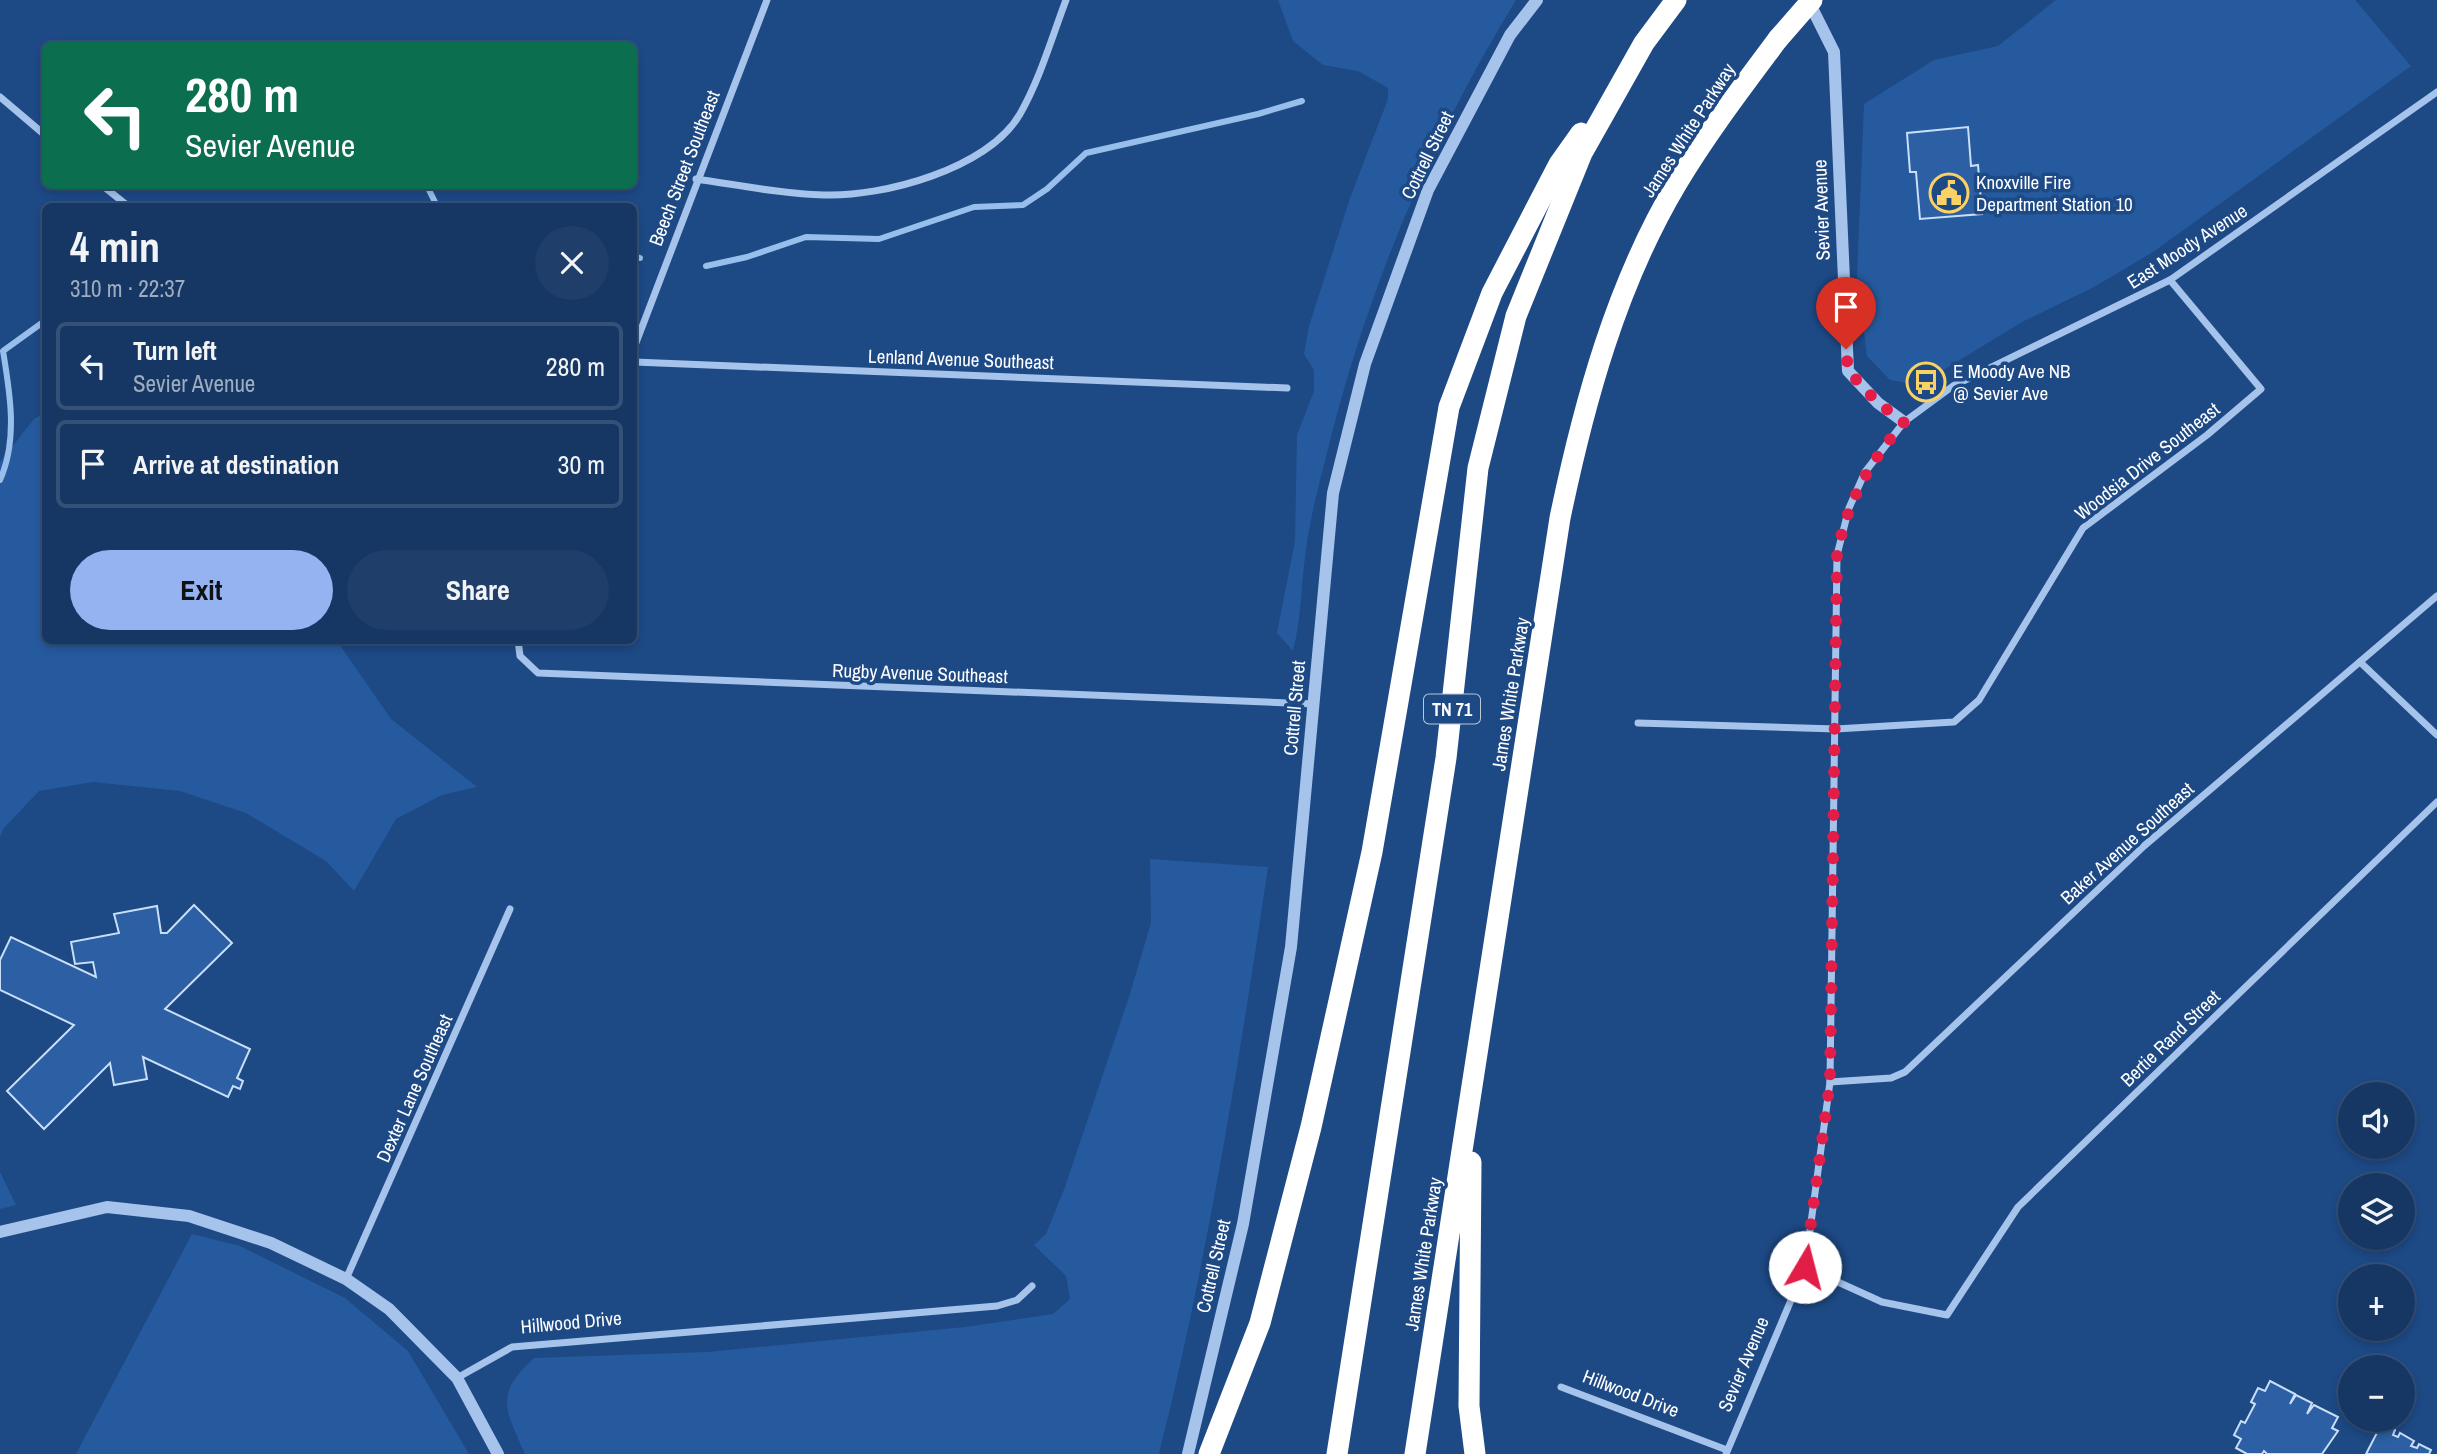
<!DOCTYPE html>
<html lang="en">
<head>
<meta charset="utf-8">
<style>
	body { margin:0; font-family:"Archivo Narrow",sans-serif; background:#1f3f6a; color:#f1f3f6; height:100vh; display:flex; flex-direction:column; font-size:26px; white-space:nowrap }
	* { box-sizing:border-box; margin:0 }
	p { font-size:23px; color:#9eacbf }
	.icon { flex:none; width:38px; height:38px; fill:none; stroke:currentColor; stroke-width:2; stroke-linecap:round; stroke-linejoin:round }
	.map { position:relative; flex:1; overflow:hidden }
	.details { position:absolute; left:42px; top:203px; width:595px; height:441px; display:flex; flex-direction:column; background:#163764; border-radius:10px; box-shadow:0 4px 10px #0003,0 0 0 2px #355178 }
	.details>* { flex:none }
	.top-card { position:absolute; left:42px; top:42px; width:595px; height:147px; border-radius:10px; box-shadow:0 4px 10px #0003,0 0 0 2px #355178; background:#0b6e4f; color:#fff; overflow:hidden }
	.tools { position:absolute; left:2338px; top:1082px; display:grid; gap:14px }
	.tools a { display:grid; place-items:center; width:77px; height:77px; border-radius:50%; background:#163764; box-shadow:0 4px 10px #0003,0 0 0 2px #355178; font-size:35px }
	.pin { position:absolute; display:grid; place-items:center; width:60px; height:60px; color:#fff; margin:-72px -30px; border-radius:50% 50% 50% 0; rotate:-45deg; box-shadow:0 0 7px #0007 }
	.pin .icon { rotate:45deg }
	.me { position:absolute; width:77px; margin:-38px; rotate:8deg; stroke-linejoin:round; filter:drop-shadow(0 0 5px #0008) }
	.turn { display:flex; align-items:center; gap:24px; height:147px; padding:0 28px; font-size:32px }
	.turn .icon { width:91px; height:91px; stroke-width:2.5 }
	.turn b { display:block; font-size:49px; line-height:60px }
	.round { display:grid; place-items:center; flex:none; width:74px; height:74px; border-radius:37px; background:#1f3f6a }
	.head { display:flex; align-items:center; justify-content:space-between; height:119px; padding:0 28px }
	h1 { font-size:42px; font-weight:700; line-height:52px }
	.action { display:flex; gap:14px; margin-top:auto; padding:14px 28px }
	.action a { flex:1; height:80px; border-radius:42px; background:#95b2f1; color:#111; font-size:28px; font-weight:700; line-height:80px; text-align:center }
	.action a+a { background:#1f3f6a; color:#f1f3f6 }
	ul { padding:0; list-style:none }
	li { display:flex; align-items:center; gap:21px; height:88px; margin:0 14px 10px; padding:0 14px; border:4px solid #355178; border-radius:10px }
	li div { flex:1 }
	li b { display:block; font-size:26px }
	li em { font-style:normal }
	.map>svg:first-child { display:block }
	.green { fill:#265a9e }
	.lines { fill:none; stroke-linecap:round; stroke-linejoin:round }
	.stream { stroke:#98beec; stroke-width:6 }
	.building { fill:#2c5fa3; stroke:#c9def8; stroke-width:2 }
	.minor { stroke:#a5c3eb; stroke-width:7 }
	.tertiary { stroke:#a5c3eb; stroke-width:12 }
	.motorway { stroke:#fff; stroke-width:21 }
	.motorway-bridge { stroke:#fff; stroke-width:21 }
	.route { stroke:#e11d48; stroke-width:12; stroke-dasharray:0 21.6 }
	.labels { text-anchor:middle; dominant-baseline:central; stroke-width:7; stroke-linejoin:round; paint-order:stroke }
	.shield { fill:#1d4985; stroke:#bbc8da; stroke-width:2 }
	.shield-label { font-size:18px; font-weight:bold; fill:#fff }
	.street-label { font-size:19px; fill:#fff; stroke:#1d4985 }
	.poi-label { font-size:19px; fill:#fff; stroke:#1d4985; text-anchor:start }
</style>
</head>
<body>
<div class="map">
<svg width="2437" height="1454" viewBox="0 0 2437 1454">
	<rect width="100%" height="100%" fill="#1d4985"/>
	<g class="green">
		<path d="M1278,0h238c-86,140 -150,293 -189,453 -9,34 -18,70 -22,104 -4,32 -4,63 -12,94l-16,-18 18,-92 2,-106 17,-44v-21l-10,-16 5,-28 41,-128 38,-99v-11l-30,-17 -35,-6 -30,-24z"/>
		<path d="M2056,0h299l56,66 -258,186 -59,35 -72,35 -103,63 -29,-5 -23,-24 -10,-79 7,-173 70,-44 64,-14z"/>
		<path d="M45,413l1,227 291,1 54,78 86,68 -35,8 -46,24 -42,72 -28,-30 -80,-48 -66,-22 -87,-9 -54,9 -35,37 -4,9v-375l34,-43z"/>
		<path d="M1150,859l118,8c-29,197 -61,394 -109,587h-634c-20,-46 -31,-59 9,-96l173,-6 258,-25 88,-13 17,-15 -4,-23 -32,-31 12,-11 19,-47 64,-190 22,-74z"/>
		<path d="M0,1172l16,33 -16,4z"/>
		<path d="M192,1234l48,12 105,52 63,53 61,103h-393z"/>
	</g>
	<g class="lines">
		<g class="stream">
			<path d="M427,186l10,20"/>
			<path d="M634,257l6,1"/>
			<path d="M706,266l41,-9 59,-20 73,2 95,-32 49,-2 24,-16 39,-36 172,-39 44,-13"/>
			<path d="M0,480c18,-40 10,-87 3,-129l43,-31"/>
		</g>
	</g>
	<g class="building">
		<path d="M1968,127l3,39 7,-1 4,49 -62,5 -4,-47h-6l-3,-39z"/>
		<path d="M194,905l38,38 -67,66 85,40 -13,29 6,3 -3,8 -7,-3 -5,11 -85,-40 4,22 -33,6 -4,-22 -66,66 -37,-38 67,-66 -74,-35v-30l11,-23 85,40 -3,-15 -18,2 -4,-22 48,-9 -5,-19 43,-8 4,27h6z"/>
		<path d="M2270,1381l25,13 -5,10 6,-9 16,8 -5,11 7,-9 24,12 -6,11 6,3 -16,23h-55l-3,-3 -2,3h-15l-11,-6 5,-9 -7,-4 7,-14 4,2 10,-19 -4,-2 7,-14 7,3z"/>
		<path d="M2382,1423l13,7 -2,5 5,2 2,-4 14,8 -3,5 6,2 2,-4 12,6 -2,4h-63z"/>
	</g>
	<g class="lines">
		<g class="minor">
			<path d="M0,97l46,39"/>
			<path d="M696,179c42,6 86,15 128,16 59,2 164,-26 196,-81 20,-35 32,-77 46,-114"/>
			<path d="M103,186l25,20"/>
			<path d="M634,348l133,-348"/>
			<path d="M634,362l653,26"/>
			<path d="M518,640l2,16 18,17 776,31"/>
			<path d="M2360,662l77,73"/>
			<path d="M1638,723l198,6 118,-7 25,-22 104,-172 124,-93 54,-46 -91,-109"/>
			<path d="M1830,1082l61,-4 14,-6 239,-226 293,-250"/>
			<path d="M1805,1267l77,35 65,13 71,-108 419,-405"/>
			<path d="M346,1279l164,-370"/>
			<path d="M457,1378l55,-31 485,-41 20,-6 15,-14"/>
			<path d="M1561,1387l166,63"/>
			<path d="M1726,1454l79,-187 25,-185 7,-527 12,-47 16,-36 39,-50 49,-36 217,-106 267,-188"/>
		</g>
		<g class="tertiary">
			<path d="M1808,0l26,52 14,319 30,32 26,19"/>
			<path d="M0,1232l107,-25 82,9 82,27 75,36 43,30 68,69 41,76"/>
			<path d="M1188,1454l55,-230 48,-277 42,-454 32,-129 63,-174 82,-155 27,-35"/>
		</g>
		<g class="motorway">
			<path d="M1471,1162l-2,244 6,48"/>
			<path d="M1209,1454l51,-131 51,-196 61,-275 77,-445 43,-114 67,-129 22,-31"/>
			<path d="M1337,1454l109,-696 32,-290 38,-152 66,-163 62,-110 32,-43"/>
			<path d="M1415,1454l145,-936c24,-115 56,-233 117,-335 30,-50 66,-97 101,-144"/>
		</g>
		<path class="motorway-bridge" d="M1778,39l34,-39"/>
	</g>
	<g class="lines">
		<path class="route" d="M1805,1267l25,-185 7,-527c10,-53 32,-92 67,-133l-26,-19 -30,-32 -2,-22"/>
	</g>
	<defs>
		<symbol id="civic-ring" viewBox="-11 -11 22 22"><circle r="9.5" fill="#1d4985" stroke="#fad163" stroke-width="1.5"/><path d="M-.6-6.5H3V-4.5H.6V-3L4-1V1h2V6H-6V1h2V-1L-.6-3ZM-1.2 2.5V6h2.4V2.5Z" fill="#fad163"/></symbol>
		<symbol id="bus-ring" viewBox="-11 -11 22 22"><circle r="9.5" fill="#1d4985" stroke="#fad163" stroke-width="1.5"/><path d="M-5-6H5V4H4V6H2V4H-2V6H-4V4H-5ZM-3.5-4V0h7V-4ZM-3.5 1.2v1.5H-2V1.2ZM2 1.2v1.5H3.5V1.2Z" fill="#fad163"/></symbol>
	</defs>
	<g fill-rule="evenodd">
		<use href="#civic-ring" x="1927" y="171" width="44" height="44"/>
		<use href="#bus-ring" x="1904" y="360" width="44" height="44"/>
	</g>
	<g class="labels">
		<rect class="shield" x="1424" y="694.5" width="56" height="29" rx="5"/>
		<g class="shield-label">
			<text x="1452" y="709">TN 71</text>
		</g>
		<g class="street-label">
			<text transform="translate(1688 130) rotate(-57)">James White Parkway</text>
			<text transform="translate(1427 155) rotate(-64)">Cottrell Street</text>
			<text transform="translate(684 168) rotate(-69)">Beech Street Southeast</text>
			<text transform="translate(1821 210) rotate(-92)">Sevier Avenue</text>
			<text transform="translate(2187 246) rotate(-33)">East Moody Avenue</text>
			<text transform="translate(961 359) rotate(2)">Lenland Avenue Southeast</text>
			<text transform="translate(2147 461) rotate(-38)">Woodsia Drive Southeast</text>
			<text transform="translate(920 673) rotate(2)">Rugby Avenue Southeast</text>
			<text transform="translate(1510 694) rotate(-81)">James White Parkway</text>
			<text transform="translate(1294 708) rotate(-85)">Cottrell Street</text>
			<text transform="translate(2127 843) rotate(-42)">Baker Avenue Southeast</text>
			<text transform="translate(2170 1038) rotate(-44)">Bertie Rand Street</text>
			<text transform="translate(414 1088) rotate(-66)">Dexter Lane Southeast</text>
			<text transform="translate(1423 1254) rotate(-81)">James White Parkway</text>
			<text transform="translate(1213 1266) rotate(-77)">Cottrell Street</text>
			<text transform="translate(571 1322) rotate(-5)">Hillwood Drive</text>
			<text transform="translate(1743 1364) rotate(-67)">Sevier Avenue</text>
			<text transform="translate(1631 1393) rotate(21)">Hillwood Drive</text>
		</g>
		<g class="poi-label">
			<text x="1976" y="182">Knoxville Fire<tspan x="1976" dy="22">Department Station 10</tspan></text>
			<text x="1953" y="371">E Moody Ave NB<tspan x="1953" dy="22">@ Sevier Ave</tspan></text>
		</g>
	</g>
</svg>
<div class="tools">
<a><svg class="icon" aria-label="sound" viewBox="0 0 24 24"><path d="M4 9h4l5-4v14l-5-4H4zM17 9q2 3 0 6"/></svg></a>
<a><svg class="icon" aria-label="layers" viewBox="0 0 24 24"><path d="M12 4l9 5-9 5-9-5zM3 14l9 5 9-5"/></svg></a>
<a>+</a>
<a>−</a>
</div>
<div class="pin" style="left:1846px;top:349px;background:#d93025"><svg class="icon" aria-label="arrive" viewBox="0 0 24 24"><path d="M6 21V4h12l-3 4 3 4H6"/></svg></div>
<svg class="me" style="left:1805px;top:1267px" viewBox="-20 -20 40 40"><circle r="19" fill="#fff"/><path d="M0-13L10 11 0 6-10 11z" fill="#e11d48"/></svg>
<div class="top-card">
<div class="turn"><svg class="icon" aria-label="left" viewBox="0 0 24 24"><path d="M17 20v-9H6M10 6l-5 5 5 5"/></svg><div><b>280 m</b>Sevier Avenue</div></div>
</div>
<section class="details">
<div class="head"><div><h1>4 min</h1><p>310 m · 22:37</p></div><a class="round"><svg class="icon" aria-label="close" viewBox="0 0 24 24"><path d="M6 6l12 12M18 6L6 18"/></svg></a></div>
<ul>
<li><svg class="icon" aria-label="left" viewBox="0 0 24 24"><path d="M17 20v-9H6M10 6l-5 5 5 5"/></svg><div><b>Turn left</b><p>Sevier Avenue</p></div><em>280 m</em></li>
<li><svg class="icon" aria-label="arrive" viewBox="0 0 24 24"><path d="M6 21V4h12l-3 4 3 4H6"/></svg><div><b>Arrive at destination</b></div><em>30 m</em></li>
</ul>
<div class="action"><a>Exit</a><a>Share</a></div>
</section>
</div>
</body>
</html>
